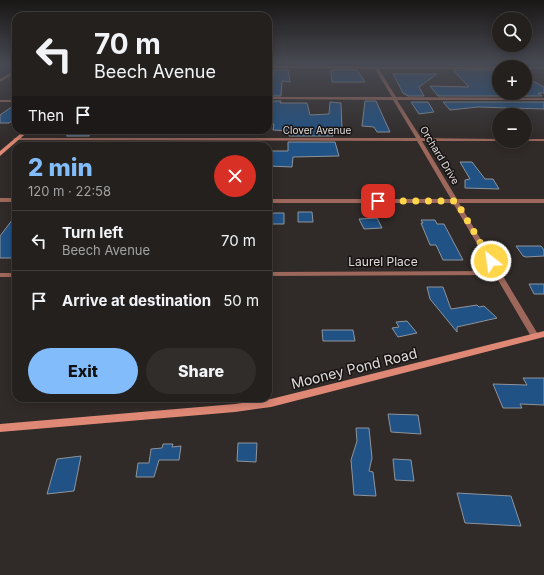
<!DOCTYPE html>
<html lang="en">
<head>
<meta charset="utf-8">
<style>
	body { margin:0; font-family:Inter,sans-serif; background:#302d2b; color:#f1f3f6; height:100vh; display:flex; flex-direction:column; font-size:15px; white-space:nowrap }
	* { box-sizing:border-box; margin:0 }
	p { font-size:13px; color:#a3a3a4 }
	.icon { flex:none; width:22px; height:22px; fill:none; stroke:currentColor; stroke-width:2; stroke-linecap:round; stroke-linejoin:round }
	.map { position:relative; flex:1; overflow:hidden }
	.panel { position:absolute; left:12px; top:142px; width:260px; height:260px; display:flex; flex-direction:column; background:#24201e; border-radius:12px; box-shadow:0 2px 10px #0003,0 0 0 1px #413e3c }
	.panel>* { flex:none }
	.hud { position:absolute; left:12px; top:12px; width:260px; height:122px; border-radius:12px; box-shadow:0 2px 10px #0003,0 0 0 1px #413e3c; background:#24201e; color:#f1f3f6; overflow:hidden }
	.controls { position:absolute; left:492px; top:12px; display:grid; gap:8px }
	.controls a { display:grid; place-items:center; width:40px; height:40px; border-radius:50%; background:#24201e; box-shadow:0 2px 10px #0003,0 0 0 1px #413e3c; font-size:20px }
	.pin { position:absolute; display:grid; place-items:center; width:34px; height:34px; color:#fff; margin:-17px; border-radius:8px; box-shadow:0 2px 6px #0006 }
	.me { position:absolute; width:44px; margin:-22px; rotate:330deg; stroke-linejoin:round; filter:drop-shadow(0 0 3px #0008) }
	.turn { display:flex; align-items:center; gap:14px; height:84px; padding:0 16px; font-size:18px }
	.turn .icon { width:52px; height:52px; stroke-width:2.5 }
	.turn b { display:block; font-size:28px; line-height:34px }
	.then { display:flex; align-items:center; height:38px; padding:0 16px; background:#0003; gap:8px; font-size:15px }
	.round { display:grid; place-items:center; flex:none; width:42px; height:42px; border-radius:21px; background:#302d2b }
	.headline { display:flex; align-items:center; justify-content:space-between; height:68px; padding:0 16px }
	h1 { font-size:24px; font-weight:800; line-height:30px; color:#83bcfb }
	.primary-button { display:flex; gap:8px; margin-top:auto; padding:8px 16px }
	.primary-button a { flex:1; height:46px; border-radius:24px; background:#83bcfb; color:#111; font-size:16px; font-weight:800; line-height:46px; text-align:center }
	.primary-button a+a { background:#302d2b; color:#f1f3f6 }
	ul { padding:0; list-style:none }
	li { display:flex; align-items:center; gap:12px; height:60px; padding:0 16px; border-top:1px solid #413e3c }
	li div { flex:1 }
	li b { display:block; font-size:15px }
	li em { font-style:normal }
	.map>svg:first-child { display:block }
	.building { fill:#205286; stroke:#8f949a }
	.lines { fill:none; stroke-linecap:round; stroke-linejoin:round }
	.street { fill:#9d685b; fill-rule:evenodd }
	.secondary { fill:#de8875; fill-rule:evenodd }
	.route { stroke:#ffd54a; stroke-width:7; stroke-dasharray:0 12.6 }
	.labels { text-anchor:middle; dominant-baseline:central; stroke-width:3; stroke-linejoin:round; paint-order:stroke }
	.far-street-label { font-size:10px; fill:#e0dcdb; stroke:#161312 }
	.street-label { font-size:12px; fill:#e0dcdb; stroke:#161312 }
	.near-street-label { font-size:14px; fill:#e0dcdb; stroke:#161312 }
</style>
</head>
<body>
<div class="map">
<svg width="544" height="575" viewBox="0 0 544 575">
	<rect width="100%" height="100%" fill="#302a28"/>
	<g class="building">
		<path d="M446,63h57l5,4 -60,-2z"/>
		<path d="M274,70h14l2,12 -8,-1 -1,15h-11z"/>
		<path d="M331,70h26l8,12h-33z"/>
		<path d="M453,70h46v23h26v-16l19,10v6h-6l4,3h-104l-8,-10 39,1z"/>
		<path d="M393,74h44l-18,13 5,9h-16l-5,-3z"/>
		<path d="M270,101h11l-1,2h27l3,12 19,-1 1,-12 11,1 1,27h-11l2,6h-44v-5l-16,-1 1,-6h-6z"/>
		<path d="M365,101h11l14,31h-13l-3,-5 -12,-1z"/>
		<path d="M411,102h17l6,10 -15,2z"/>
		<path d="M443,102h101v7l-66,-2 -28,3z"/>
		<path d="M16,104v14l-7,5h-9v-8z"/>
		<rect x="67" y="130" width="22" height="6"/>
		<rect x="67" y="142" width="22" height="4"/>
		<path d="M288,142h47l4,14 -46,1 -1,10 -24,-1v-15h20z"/>
		<path d="M460,162h12l13,17h8l6,10 -34,-1v-8l5,-1z"/>
		<path d="M298,212h14l1,10h-15z"/>
		<path d="M274,213h10v11h-12v-10z"/>
		<path d="M16,215v43h-16v-22z"/>
		<path d="M377,218l5,10 -18,1 -5,-10z"/>
		<path d="M421,220h14l2,4h7l19,36h-20l-7,-15h-6l-9,-22h2z"/>
		<path d="M516,246h25l3,4v6l-18,1 -3,-1z"/>
		<path d="M529,284h15v10h-10z"/>
		<path d="M427,287h16l8,22 26,-4 2,2 5,-1 13,12 -40,9v5l-27,-33z"/>
		<path d="M407,321l10,12 -19,4 -6,-9 7,-1 -3,-5z"/>
		<path d="M322,330h31l2,11h-32z"/>
		<path d="M523,378h21v27l-24,-1 2,4h-19l-10,-24 34,1z"/>
		<path d="M388,414l30,1 3,19 -30,-2z"/>
		<path d="M356,428h13l3,30 -3,13 4,1 3,24 -22,-1 -3,-35 6,-19z"/>
		<path d="M238,443h19l-1,19 -19,-1z"/>
		<path d="M163,444h10l-1,3 9,-1 -2,14h-20l-5,17h-18l2,-14h11l2,-14 11,-1z"/>
		<path d="M81,456l-7,35 -27,3 10,-35z"/>
		<path d="M393,459l18,1 3,21 -19,-1z"/>
		<path d="M457,493l54,3 10,30 -56,-3z"/>
	</g>
	<g class="lines">
		<g class="street">
			<path d="M268,66l231,1v2h-120l17,28 148,1v2h-147l24,38 78,1v2h2h-79l35,58h87v4h-85l80,133 -1,2h-6l-37,-63 -227,1v-4l225,-1 -40,-68h-185v-4h183l-34,-58 -402,-1 -2,-1 2,-1h401l-23,-38 -125,-1v-2h124l-17,-28 -107,-1z"/>
			<rect x="525" y="67" width="19" height="2"/>
			<path d="M16,70v3l-16,9v-3z"/>
			<rect x="0" y="100" width="16" height="2"/>
			<path d="M525,139h19v2h-21h2z"/>
			<rect x="0" y="198" width="16" height="4"/>
			<rect x="0" y="273" width="16" height="4"/>
		</g>
		<g class="secondary">
			<path d="M25,130h5l-30,26v-5z"/>
			<path d="M544,331v6l-273,70 -36,5 -235,20v-8l235,-20 36,-5z"/>
		</g>
	</g>
	<linearGradient id="sky" x2="0" y2="1"><stop stop-color="#1a1716"/><stop offset="0.44" stop-color="#484a53"/><stop offset="1" stop-color="#484a53" stop-opacity="0"/></linearGradient>
	<rect width="544" height="144" fill="url(#sky)"/>
	<g class="lines">
		<path class="route" d="M378,201h78l35,60"/>
	</g>
	<g class="labels">
		<g class="far-street-label">
			<text x="317" y="130">Clover Avenue</text>
			<text transform="translate(440 155) rotate(59)">Orchard Drive</text>
		</g>
		<g class="street-label">
			<text x="383" y="261">Laurel Place</text>
		</g>
		<g class="near-street-label">
			<text transform="translate(354 368) rotate(-14)">Mooney Pond Road</text>
		</g>
	</g>
</svg>
<div class="controls">
<a><svg class="icon" aria-label="search" viewBox="0 0 24 24"><circle cx="10" cy="10" r="6"/><path d="M15 15l6 6"/></svg></a>
<a>+</a>
<a>−</a>
</div>
<div class="pin" style="left:378px;top:201px;background:#d93025"><svg class="icon" aria-label="arrive" viewBox="0 0 24 24"><path d="M6 21V4h12l-3 4 3 4H6"/></svg></div>
<svg class="me" style="left:491px;top:261px" viewBox="-20 -20 40 40"><circle r="17" fill="#ffd54a" stroke="#fff" stroke-width="3"/><path d="M0-11L8 9 0 5-8 9z" fill="#fff"/></svg>
<div class="hud">
<div class="turn"><svg class="icon" aria-label="left" viewBox="0 0 24 24"><path d="M17 20v-9H6M10 6l-5 5 5 5"/></svg><div><b>70 m</b>Beech Avenue</div></div>
<div class="then">Then<svg class="icon" aria-label="arrive" viewBox="0 0 24 24"><path d="M6 21V4h12l-3 4 3 4H6"/></svg></div>
</div>
<section class="panel">
<div class="headline"><div><h1>2 min</h1><p>120 m · 22:58</p></div><a class="round" style="background:#d93025;color:#fff"><svg class="icon" aria-label="close" viewBox="0 0 24 24"><path d="M6 6l12 12M18 6L6 18"/></svg></a></div>
<ul>
<li><svg class="icon" aria-label="left" viewBox="0 0 24 24"><path d="M17 20v-9H6M10 6l-5 5 5 5"/></svg><div><b>Turn left</b><p>Beech Avenue</p></div><em>70 m</em></li>
<li><svg class="icon" aria-label="arrive" viewBox="0 0 24 24"><path d="M6 21V4h12l-3 4 3 4H6"/></svg><div><b>Arrive at destination</b></div><em>50 m</em></li>
</ul>
<div class="primary-button"><a>Exit</a><a>Share</a></div>
</section>
</div>
</body>
</html>
